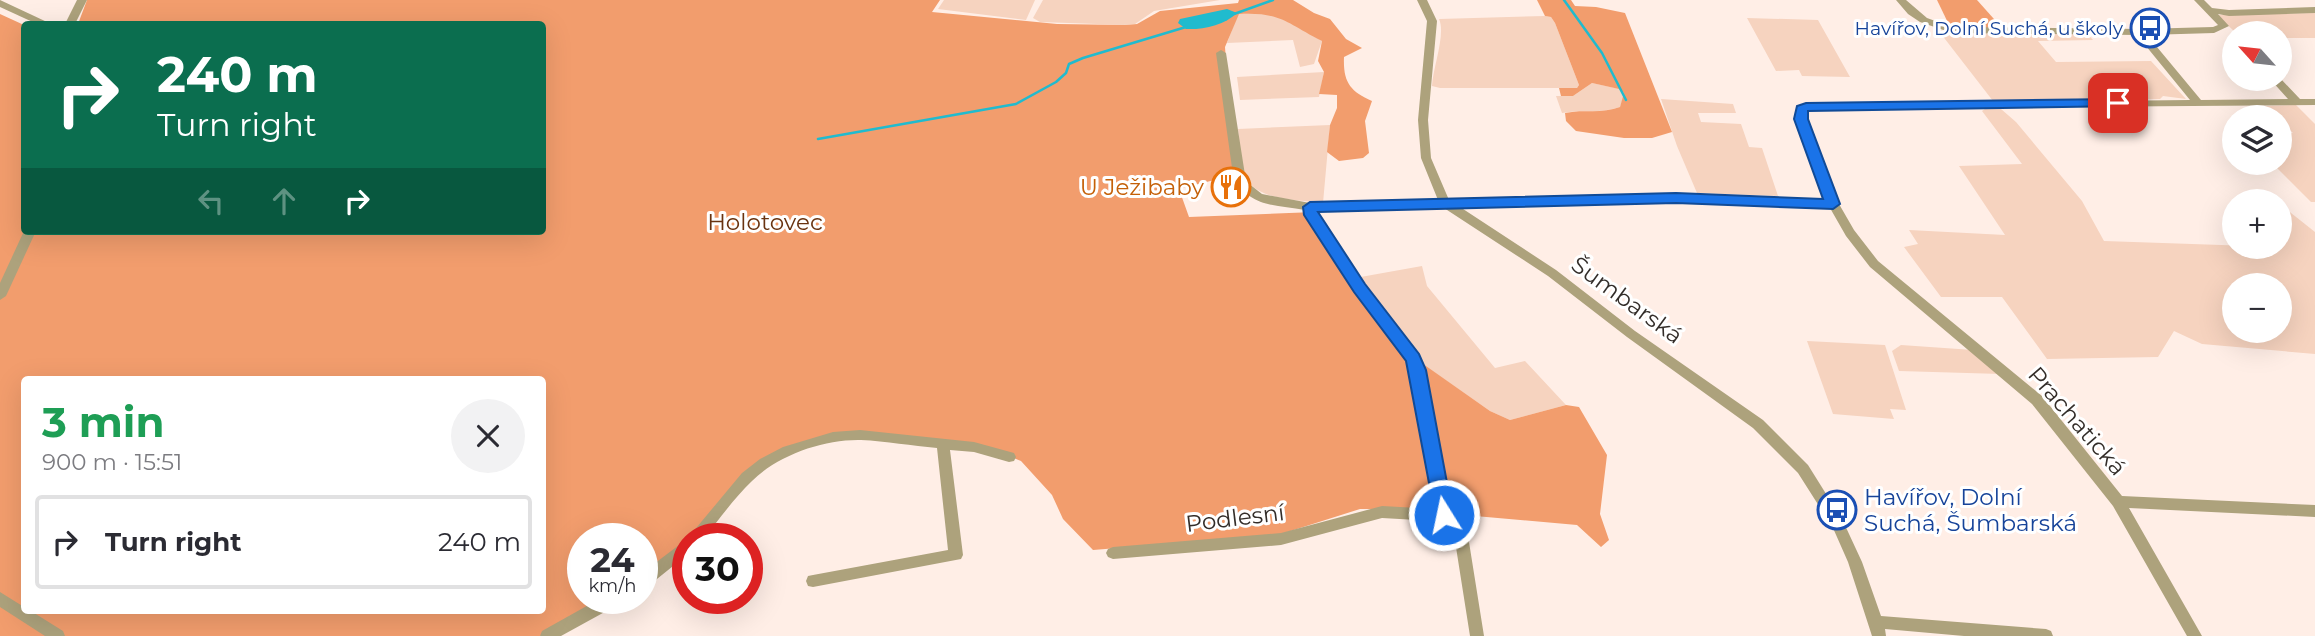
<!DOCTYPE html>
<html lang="en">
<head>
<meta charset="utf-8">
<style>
	body { margin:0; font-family:Montserrat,sans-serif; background:#f2f2f3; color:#2b2b33; height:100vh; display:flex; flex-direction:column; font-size:26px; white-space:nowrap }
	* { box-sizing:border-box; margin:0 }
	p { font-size:23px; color:#7c7c81 }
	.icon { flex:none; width:38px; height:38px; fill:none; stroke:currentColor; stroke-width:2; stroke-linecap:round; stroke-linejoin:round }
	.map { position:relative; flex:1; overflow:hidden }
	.sheet { position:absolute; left:21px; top:376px; width:525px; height:238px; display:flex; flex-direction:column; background:#fff; border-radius:7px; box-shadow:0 7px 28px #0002 }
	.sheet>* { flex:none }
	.guide { position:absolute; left:21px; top:21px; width:525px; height:214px; border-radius:7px; box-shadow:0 7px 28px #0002; background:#0b6e4f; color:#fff; overflow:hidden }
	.needle { width:46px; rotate:297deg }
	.fabs { position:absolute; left:2222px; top:21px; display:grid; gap:14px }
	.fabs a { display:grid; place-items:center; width:70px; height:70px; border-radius:50%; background:#fff; box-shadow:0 7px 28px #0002; font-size:35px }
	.speed { position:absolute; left:567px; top:523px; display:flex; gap:14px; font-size:35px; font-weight:700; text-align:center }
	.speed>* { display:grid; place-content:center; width:91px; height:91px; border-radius:50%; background:#fff; box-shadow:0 7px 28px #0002; line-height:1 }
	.speed small { font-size:18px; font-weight:400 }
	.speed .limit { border:10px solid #d22; background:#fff; color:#111 }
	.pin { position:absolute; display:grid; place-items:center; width:60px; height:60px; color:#fff; margin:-30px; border-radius:14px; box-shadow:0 4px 10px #0006 }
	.me { position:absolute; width:77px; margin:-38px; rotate:350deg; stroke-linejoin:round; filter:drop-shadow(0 0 5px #0008) }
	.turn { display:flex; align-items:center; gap:24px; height:147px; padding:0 21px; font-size:32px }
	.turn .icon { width:91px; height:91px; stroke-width:2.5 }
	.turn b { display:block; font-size:49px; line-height:60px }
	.lanes { display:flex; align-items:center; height:66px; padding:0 21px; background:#0003; justify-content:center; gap:35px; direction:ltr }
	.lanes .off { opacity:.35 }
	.round { display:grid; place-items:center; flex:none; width:74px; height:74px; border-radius:37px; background:#f2f2f3 }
	.summary { display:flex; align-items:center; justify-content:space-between; height:119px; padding:0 21px }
	h1 { font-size:42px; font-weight:700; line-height:52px; color:#1e9e55 }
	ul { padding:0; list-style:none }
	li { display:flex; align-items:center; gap:21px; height:94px; margin:0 14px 10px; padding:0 7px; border:4px solid #e1e1e2; border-radius:7px }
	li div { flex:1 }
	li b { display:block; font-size:26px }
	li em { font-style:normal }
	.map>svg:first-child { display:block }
	.green { fill:#f6d3bf; fill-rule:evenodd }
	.forest { fill:#f29d6d; fill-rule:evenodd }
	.water { fill:#20bbce }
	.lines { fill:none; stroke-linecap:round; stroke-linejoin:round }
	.stream { stroke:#20bbce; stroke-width:2.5 }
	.street { fill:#ada27c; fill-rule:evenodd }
	.route { fill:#1a73e8; stroke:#114b97; stroke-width:2 }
	.labels { text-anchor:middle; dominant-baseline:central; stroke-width:6; stroke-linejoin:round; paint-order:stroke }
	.far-transit-label { font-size:19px; fill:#164399; stroke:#fff; text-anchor:end }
	.food-label { font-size:23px; fill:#c56008; stroke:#fff; text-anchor:end }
	.park-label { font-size:23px; fill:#693310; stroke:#fff }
	.street-label { font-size:23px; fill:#332d29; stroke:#fff }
	.transit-label { font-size:23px; fill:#164399; stroke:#fff; text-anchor:start }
</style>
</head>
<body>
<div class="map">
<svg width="2315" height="636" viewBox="0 0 2315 636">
	<rect width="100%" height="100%" fill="#ffeee6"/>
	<g class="green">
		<path d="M944,0h91l-9,20 -88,-11z"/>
		<path d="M1043,0h177l-66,11 -19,13 -9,1 -86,-3 -7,-4z"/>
		<path d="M1265,13l22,7 35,21 -8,23 -14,3 -7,-27 -66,3 11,-29z"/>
		<path d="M2315,13v25h-35v-5h-44l-19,-18z"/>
		<path d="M1545,16l6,1 4,6 24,62 -2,3h-137l-8,-2c1,-19 14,-52 7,-67z"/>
		<path d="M1747,18l71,2 32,57 -48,-1 -3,-6 -23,1z"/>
		<path d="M1938,30l21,4 12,-2h115l7,8 -55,1 18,21 95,-1 35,38 -23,-3 -3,3 -167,2z"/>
		<path d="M1324,72l-5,25 -79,3 -3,-23z"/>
		<path d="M1592,83l28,6 5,4 -5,14c-19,7 -38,2 -58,6l-6,-17h17z"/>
		<path d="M1661,99l72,5 3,9h-38l3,9 40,2 8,23 13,1 16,48 -81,-3 -20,-47z"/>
		<path d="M2296,105l19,19v78h-4l-39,-39h8v-29l13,-1 -13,-12v-4l-16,-11z"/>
		<path d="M1985,109h16l15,13 66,79 22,40 176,6v-37l6,-1 29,23v122l-113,-10 -28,-13 -16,26 -111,2 -45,-62h-61l-37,-50 14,-3 -9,-14 96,5 -46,-69 63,-2 -40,-53zM2235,285h45v46h-45z"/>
		<path d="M1330,125l-7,78c-23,-3 -65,-2 -77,-25 -7,-12 -6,-34 -8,-49z"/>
		<path d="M1422,266l5,20 68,82 30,-7 41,44 -56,15 -20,-9 -75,-52 -60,-81z"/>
		<path d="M1807,341l78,4 21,65 -16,-1 4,10 -61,-5z"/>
		<path d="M1901,345l72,5 28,24 -102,-3 -7,-20z"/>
	</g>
	<g class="forest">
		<path d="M87,0h853l-8,12 125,12 69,1 11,-1 23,-13 78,-8 1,-3h54l21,13 16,6 16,20 16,9 -18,9c-1,25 6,34 28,44l-7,20 4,32 -6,5 -24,3 -12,-9 3,-27 7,-17v-13l-18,-1 5,-22 -6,-11 4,-20c-36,-18 -40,-29 -83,-27l-14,33 9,128 -55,14 10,28 126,-5 31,53 70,94 74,52 20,9 56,-15 13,2 28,48 -7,59 9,26 -8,7 -24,-22 -181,-16h-36l-82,26 -185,15 -30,-31 -11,-24 -31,-34 -44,-17 -111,-11 -83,17 -141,129v-40h-59v59l27,1 -70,37h-540v-622l24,11v206h518v-207h-464zM24,380h518v231h-518z"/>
		<path d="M1537,0h34l4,6 21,1 29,6 47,119 -20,6h-28l-48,-7 -10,-10 -1,-8c19,-4 37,1 55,-6l4,-14 -5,-4 -27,-6 -19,13h-12l-2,-8h18l2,-3 -24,-62 -4,-6 -6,-1z"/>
		<path d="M1937,0h40l25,28 -51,1z"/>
	</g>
	<path class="water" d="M1227,9l10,4c-12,12 -35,17 -51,16l-8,-6 2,-4z"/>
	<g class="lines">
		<g class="stream">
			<path d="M1564,0l38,53 24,47"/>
			<path d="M1234,14l39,-14"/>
			<path d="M818,139l198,-35 40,-22 10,-9 3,-9 14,-6 103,-31"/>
		</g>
		<g class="street">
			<path d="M0,0l47,22 2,2h-12l-37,-17z"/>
			<path d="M77,0h10l-12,24h-10z"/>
			<path d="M1417,0h10l10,21 -9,99 3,38 18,42 227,-6 150,6 -30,-81 2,-12 9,-3 383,-4 -53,-65 -185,-2 -32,-11 -12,-8 -12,-14h10l21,18 25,9 190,2 71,-2 5,-2 -24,-25h10l8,8 17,2 86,-3v6l-86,3 -11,-2 11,12 -15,7 -67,2 54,65 87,-1 -18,-20 10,-1 20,21h15v6l-503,4 -5,2 -1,8 33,85 15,26 24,31 164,135 80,100 193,9v12l-186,-9 73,128h-15l-74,-130 -81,-102 -162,-137 -24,-31 -16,-28 -154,-6 -216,5 96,63 79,61 128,89 45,45 35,56 19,41 19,54 165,13 5,2 2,5h-89l-79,-7 1,7h-14l-24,-74 -15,-34 -35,-55 -45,-45 -126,-91 -79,-61 -104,-68 -128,3 1,4 46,70 54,71 7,14 26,140 13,3 2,4 19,119h-14l-18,-114 -70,-4 -101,27 -168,14 -5,-2 -2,-4 2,-4 5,-2 168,-14 101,-27 54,3 -24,-139 -4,-9 -53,-70 -48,-73 -2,-8c-31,-5 -57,-3 -72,-35l-17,-122 5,-3 5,3 19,122 3,8 14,11 48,9 128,-3 -17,-42 -3,-38 9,-99z"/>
			<path d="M24,231h12l-30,65 -6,4v-17z"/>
			<path d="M860,430l114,12 40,11 2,4 -2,4 -5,1 -35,-10 -24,-2 13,105 -2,4 -148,28 -5,-1 -2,-5 2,-5 5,-1 135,-25 -11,-102c-25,-2 -51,-7 -76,-8 -37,-1 -83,15 -109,41 -18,17 -33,39 -49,58h-15v15l-41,33 -5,1v-15l45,-34 55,-66 18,-14 23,-12 50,-15z"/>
			<path d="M0,592l24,15v4h7l32,20 2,5h-20l-45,-29z"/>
			<path d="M601,598h22l-2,5 -60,33h-21l2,-5z"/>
		</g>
	</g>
	<path class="route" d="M2118,99l7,4 -2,3 -315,5v8l32,85 -7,5 -157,-6 -358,9 47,72 54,70 7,16 27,145 -2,5 -7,3 -6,-3 -3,-5 -29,-154 -52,-69 -50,-77 -1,-8 7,-5 366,-9 147,6 -29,-80 3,-13 9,-3z"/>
	<defs>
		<symbol id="bus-ring" viewBox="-11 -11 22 22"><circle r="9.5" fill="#fff" stroke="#1a4fb4" stroke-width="1.5"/><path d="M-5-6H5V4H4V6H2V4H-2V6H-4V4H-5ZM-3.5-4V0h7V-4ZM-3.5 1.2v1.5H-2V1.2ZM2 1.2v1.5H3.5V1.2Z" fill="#1a4fb4"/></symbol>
		<symbol id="restaurant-ring" viewBox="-11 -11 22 22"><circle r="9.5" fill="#fff" stroke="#e8710a" stroke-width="1.5"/><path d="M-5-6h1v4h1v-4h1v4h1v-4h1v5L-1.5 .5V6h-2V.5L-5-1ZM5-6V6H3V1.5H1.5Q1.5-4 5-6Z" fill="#e8710a"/></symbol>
	</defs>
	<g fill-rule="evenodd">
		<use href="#bus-ring" x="2128" y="6" width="44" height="44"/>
		<use href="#restaurant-ring" x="1209" y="165" width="44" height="44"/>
		<use href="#bus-ring" x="1815" y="488" width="44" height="44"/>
	</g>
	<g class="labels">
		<g class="far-transit-label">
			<text x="2123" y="28">Havířov, Dolní Suchá, u školy</text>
		</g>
		<g class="food-label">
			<text x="1204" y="187">U Ježibaby</text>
		</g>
		<g class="park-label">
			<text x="765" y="222">Holotovec</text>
		</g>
		<g class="street-label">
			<text transform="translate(1627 300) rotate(36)">Šumbarská</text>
			<text transform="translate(2077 421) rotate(49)">Prachatická</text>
			<text transform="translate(1235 518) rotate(-7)">Podlesní</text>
		</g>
		<g class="transit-label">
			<text x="1864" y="497">Havířov, Dolní<tspan x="1864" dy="26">Suchá, Šumbarská</tspan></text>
		</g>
	</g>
</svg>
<div class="fabs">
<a><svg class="needle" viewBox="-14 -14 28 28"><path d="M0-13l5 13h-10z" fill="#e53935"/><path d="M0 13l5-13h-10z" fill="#7c7c81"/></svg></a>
<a><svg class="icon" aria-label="layers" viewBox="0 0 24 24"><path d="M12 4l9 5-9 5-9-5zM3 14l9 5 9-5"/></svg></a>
<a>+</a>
<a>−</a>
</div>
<div class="speed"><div>24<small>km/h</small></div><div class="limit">30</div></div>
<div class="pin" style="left:2118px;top:103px;background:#d93025"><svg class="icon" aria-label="arrive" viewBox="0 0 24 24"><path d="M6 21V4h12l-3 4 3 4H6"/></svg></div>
<svg class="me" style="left:1444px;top:515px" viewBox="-20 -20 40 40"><circle r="17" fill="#1a73e8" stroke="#fff" stroke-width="3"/><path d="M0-11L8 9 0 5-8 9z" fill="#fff"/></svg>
<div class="guide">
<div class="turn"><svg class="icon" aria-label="right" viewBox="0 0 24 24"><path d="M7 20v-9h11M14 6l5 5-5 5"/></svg><div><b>240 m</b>Turn right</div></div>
<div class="lanes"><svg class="icon off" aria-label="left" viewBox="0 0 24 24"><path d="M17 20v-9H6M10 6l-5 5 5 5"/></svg><svg class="icon off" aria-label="ahead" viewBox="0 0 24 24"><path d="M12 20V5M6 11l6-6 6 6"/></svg><svg class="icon" aria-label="right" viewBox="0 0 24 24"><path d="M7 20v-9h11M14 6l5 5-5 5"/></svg></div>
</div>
<section class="sheet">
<div class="summary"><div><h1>3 min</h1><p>900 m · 15:51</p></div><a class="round"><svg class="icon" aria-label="close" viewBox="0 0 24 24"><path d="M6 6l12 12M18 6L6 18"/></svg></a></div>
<ul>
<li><svg class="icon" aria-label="right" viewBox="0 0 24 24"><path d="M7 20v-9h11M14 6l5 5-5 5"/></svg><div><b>Turn right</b></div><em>240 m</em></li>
</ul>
</section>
</div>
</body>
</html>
